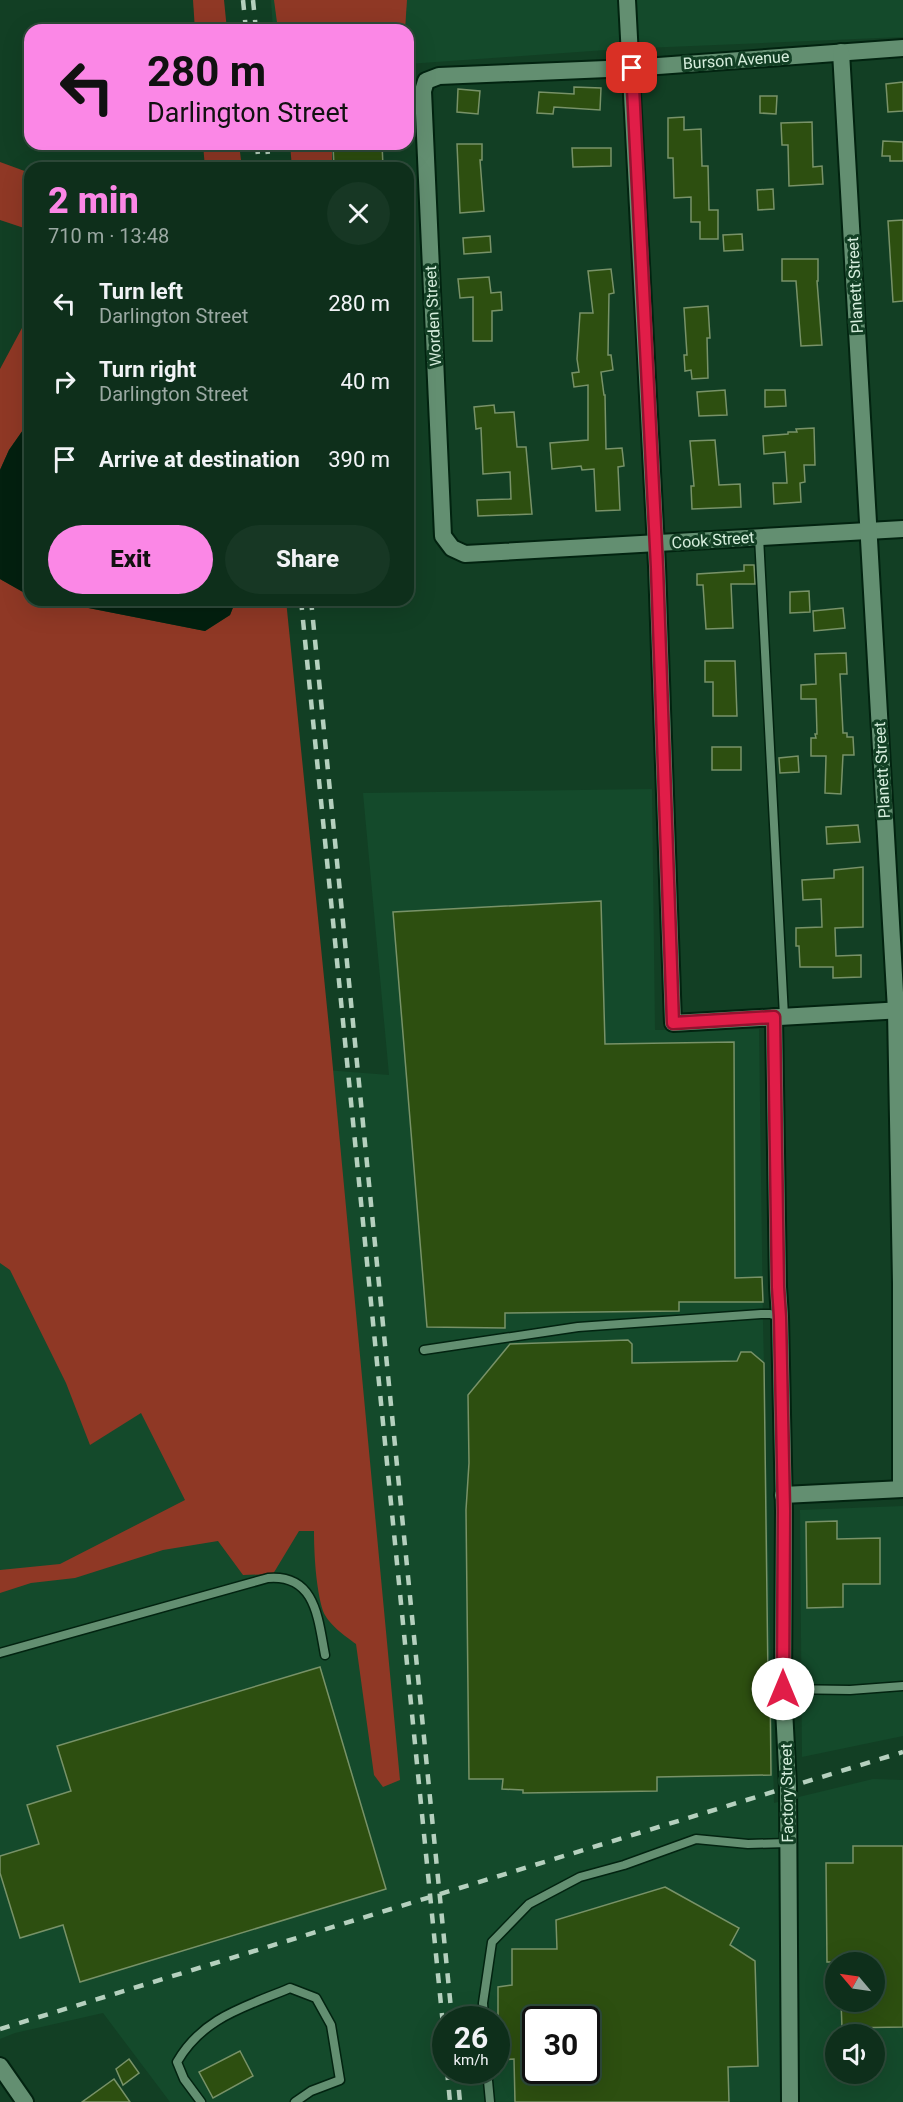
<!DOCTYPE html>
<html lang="en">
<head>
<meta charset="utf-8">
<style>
	body { margin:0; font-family:Roboto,sans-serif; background:#173724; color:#f1f3f6; height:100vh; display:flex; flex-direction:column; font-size:22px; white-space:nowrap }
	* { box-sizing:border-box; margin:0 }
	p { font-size:20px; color:#9ba9a3 }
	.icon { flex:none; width:33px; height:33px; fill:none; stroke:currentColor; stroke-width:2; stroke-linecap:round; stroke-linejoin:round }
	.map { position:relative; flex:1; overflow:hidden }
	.panel { position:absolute; left:24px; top:162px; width:390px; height:444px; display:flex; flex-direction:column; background:#0e2f1b; border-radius:18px; box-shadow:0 6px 24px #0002,0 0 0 2px #2e4a3a }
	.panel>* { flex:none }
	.top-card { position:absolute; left:24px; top:24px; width:390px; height:126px; border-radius:18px; box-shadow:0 6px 24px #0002,0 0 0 2px #2e4a3a; background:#fb87e6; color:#111; overflow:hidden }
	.needle { width:39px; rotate:299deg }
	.buttons { position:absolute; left:825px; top:1952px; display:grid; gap:12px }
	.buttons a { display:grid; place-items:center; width:60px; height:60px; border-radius:50%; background:#0e2f1b; box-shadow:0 6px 24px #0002,0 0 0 2px #2e4a3a; font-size:30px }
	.speed { position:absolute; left:432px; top:2006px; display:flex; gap:12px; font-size:30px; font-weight:700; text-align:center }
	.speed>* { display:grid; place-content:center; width:78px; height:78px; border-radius:50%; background:#0e2f1b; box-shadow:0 6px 24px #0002,0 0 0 2px #2e4a3a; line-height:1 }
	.speed small { font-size:15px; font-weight:400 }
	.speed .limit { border:3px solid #111; border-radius:9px; background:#fff; color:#111 }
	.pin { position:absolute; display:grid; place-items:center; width:51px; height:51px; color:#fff; margin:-26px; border-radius:12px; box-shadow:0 3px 9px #0006 }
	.me { position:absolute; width:66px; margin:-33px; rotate:0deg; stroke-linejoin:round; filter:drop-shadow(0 0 4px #0008) }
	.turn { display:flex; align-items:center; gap:21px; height:126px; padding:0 24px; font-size:27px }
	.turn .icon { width:78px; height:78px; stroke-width:2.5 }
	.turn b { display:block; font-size:42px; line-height:51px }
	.round { display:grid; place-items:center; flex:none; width:63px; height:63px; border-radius:32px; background:#173724 }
	.summary { display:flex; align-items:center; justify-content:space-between; height:102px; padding:0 24px }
	h1 { font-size:36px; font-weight:800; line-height:45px; color:#fb87e6 }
	.primary-button { display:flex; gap:12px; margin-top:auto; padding:12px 24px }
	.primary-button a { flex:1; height:69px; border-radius:36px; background:#fb87e6; color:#111; font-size:24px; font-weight:800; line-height:69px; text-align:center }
	.primary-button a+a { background:#173724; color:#f1f3f6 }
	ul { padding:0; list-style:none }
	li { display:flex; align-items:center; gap:18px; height:78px; padding:0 24px }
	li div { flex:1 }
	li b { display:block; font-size:22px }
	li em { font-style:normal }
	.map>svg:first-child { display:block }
	.built { fill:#144a2b; fill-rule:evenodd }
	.green { fill:#8f3825 }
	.water { fill:#03200f }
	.building { fill:#2d4f10; stroke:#789268; stroke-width:1.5; fill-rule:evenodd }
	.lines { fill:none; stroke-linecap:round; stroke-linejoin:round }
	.service-casing { stroke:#022310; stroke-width:11 }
	.minor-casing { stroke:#022310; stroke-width:20 }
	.service { stroke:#638f71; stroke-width:8 }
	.minor { stroke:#638f71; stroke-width:16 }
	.rail { stroke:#b5d0be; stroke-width:4.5; stroke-dasharray:10 10; stroke-linecap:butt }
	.route-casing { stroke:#92132f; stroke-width:15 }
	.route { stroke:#e11d48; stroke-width:10 }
	.labels { text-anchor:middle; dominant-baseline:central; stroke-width:6; stroke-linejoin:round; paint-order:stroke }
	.street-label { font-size:16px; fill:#d6eedd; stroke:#123f24 }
</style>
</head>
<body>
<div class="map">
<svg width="903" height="2102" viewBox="0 0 903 2102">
	<rect width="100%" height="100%" fill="#123f24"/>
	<g class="built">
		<path d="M271,0h632v37l-283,12 -212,15v-34h-135z"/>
		<path d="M652,789l3,241 104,-1 4,294 11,480 99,-24 30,1v322h-733l-67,-89 -88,20 -15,6v-1107l326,138 63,5 -26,-282zM836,1962h38v39h-38zM446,2019h50v51h-50zM536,2019h50v51h-50zM836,2034h38v39h-38z"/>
		<path d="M903,1506v230l-101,21 -2,-247z"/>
	</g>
	<g class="green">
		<path d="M193,0h31l3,30h-32z"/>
		<path d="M274,0h133l-2,30h-127z"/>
		<path d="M203,144h36l3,24h-37z"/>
		<path d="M290,144h42v24h-40z"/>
		<path d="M0,162l30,11v57l-30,-10z"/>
		<path d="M30,313v107l-21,30 -9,20v-101z"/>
		<path d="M0,579l30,17v4h18l157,31 25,-16 6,-15h50l44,437 70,743 -17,7 -9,-12 -18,-131c-11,-8 -28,-20 -33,-33 -7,-22 -9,-57 -9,-80h-15l-26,43 -30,1 -25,-34 -55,9 -88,28 -44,5 -31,10v-23l60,-6 125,-64 -44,-87 -51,32 -24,-62 -56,-113 -10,-7z"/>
	</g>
	<g class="water">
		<path d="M30,420v176l-30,-17v-109l9,-20z"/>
		<path d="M48,600h188l-6,15 -25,16z"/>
	</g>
	<g class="building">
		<path d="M903,82v29l-15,1 -2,-28z"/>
		<path d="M574,87l27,1 -1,22 -46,-3 -1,7 -16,-1 2,-21 35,2z"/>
		<path d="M458,89l22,2 -2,23 -21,-2z"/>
		<path d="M760,96h17l-1,18 -16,-1z"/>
		<path d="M684,117v13l17,-1 1,37h6l1,44h9v29h-18v-17h-9v-25l-17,1 -1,-40h-5v-40z"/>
		<path d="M812,122l1,45 9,-1 1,18 -34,2 -1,-41h-6l-1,-22z"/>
		<path d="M883,141l20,1v19h-13v-5h-8z"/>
		<path d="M333,144h49l1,22 -49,2z"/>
		<path d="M457,144h25v16h-2l4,51 -24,2z"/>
		<path d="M572,148h39v18l-38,1z"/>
		<path d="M773,189l1,20 -16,1 -1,-20z"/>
		<path d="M903,220v81l-10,1 -5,-81z"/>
		<path d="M742,234l1,16 -19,1 -1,-16z"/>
		<path d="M490,236l1,16 -27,2 -1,-16z"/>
		<path d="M782,259h36v22h-1l5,64 -21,1 -5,-65h-14z"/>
		<path d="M611,269l3,24 -5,1 -1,61h3l2,15 -12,2 3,23h1l1,54 16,-1 2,18 -6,1 2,43 -24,1 -2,-42 -12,1 -1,-4 -29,3 -2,-26 38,-3v-55l-14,2 -2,-14 7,-1 -2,-13 3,-46h13l-5,-42z"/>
		<path d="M489,277l2,16 10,-1 1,18 -10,1v30h-19v-44l-13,1 -2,-19z"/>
		<path d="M708,306l2,32h-3l1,40 -16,1 -1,-9 -6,1 -1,-16h3l-3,-47z"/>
		<path d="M725,390l2,25 -28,1 -2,-24z"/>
		<path d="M765,390h20l1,16 -21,1z"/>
		<path d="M494,405l1,8 19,-1 3,35h9l6,67 -54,2 -1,-16 34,-1 -1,-27 -27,2 -2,-46 -5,1 -2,-22z"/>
		<path d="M814,428l1,37h-11l1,17 -5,1 1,19 -27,2 -1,-21h14l-2,-31 -21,2 -1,-18 25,-2v-2h9l-1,-3z"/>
		<path d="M715,440l4,45 21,-1 1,23 -49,2 -1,-23h3l-4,-45z"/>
		<path d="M744,565h10l1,19h-24l2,44 -27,1 -3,-44h-6v-11l47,-3z"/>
		<path d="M809,591l1,21 -20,1v-21z"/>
		<path d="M843,608l2,20 -31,3 -1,-20z"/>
		<path d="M846,653l1,21h-7l3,59h4v4h6l1,18h-11l-2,39 -16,-1 1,-37h-15v-18h5l-1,-4h2l-1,-35h-15v-14l15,-1 -1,-30z"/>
		<path d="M705,661h30l2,55h-24v-34h-8z"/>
		<rect x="712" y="747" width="29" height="23"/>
		<path d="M798,756l1,16 -19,1 -1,-15z"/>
		<path d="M858,825l2,17 -33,2 -1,-17z"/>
		<path d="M863,867v60l-28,1 1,28 25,-1v22l-28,1v-11h-33l-1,-21h-3v-18l26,-1 -1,-28 -18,1 -1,-20 32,-2v-8z"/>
		<path d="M601,901l4,143 129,-2 1,236 27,-1 1,25h-84v9l-174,2v15l-78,-1 -34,-415z"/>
		<path d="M628,1340l4,4v19l105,-2 4,-9h10l13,11 4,316 2,2 1,94 -114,2v14l-134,2v-3l-21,-1 1,-10h-34l-3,-269 3,-47 -1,-68 42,-51z"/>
		<path d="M837,1521v18l43,-1v46h-37v23l-36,1 -1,-86z"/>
		<path d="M320,1667l66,222 -306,93 -17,-57 -43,13 -20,-65v-17l39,-12 -12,-39 44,-14 -14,-45z"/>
		<path d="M853,1846h50v181l-61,1 -1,-27h33v-39h-47l-1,-99h27z"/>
		<path d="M665,1887l74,41 -9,17 25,16 3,105 -30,1 1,35h-214l-1,-43 -16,1v-73l14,-2v-36h45l-1,-29zM536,2019h50v51h-50z"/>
		<path d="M240,2051l13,25 -40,22 -14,-26z"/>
		<path d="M129,2059l10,14 -16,12 -7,-16z"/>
		<path d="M114,2079l16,23h-48z"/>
	</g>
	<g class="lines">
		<defs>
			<g id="service">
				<path d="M759,537l25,479"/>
				<path d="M424,1350l154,-23 183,-13h9l10,3"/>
				<path d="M0,1653l268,-75c48,-4 50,41 57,77"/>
				<path d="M783,1689l67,1 53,-4"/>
				<path d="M484,2019l-1,-16 9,-61 37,-38 51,-27 44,-12 72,-26 52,5 40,-1"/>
				<path d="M487,2070l3,32"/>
				<path d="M201,2102l-17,-23 -7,-17c26,-45 68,-55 113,-74l26,10 15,27 9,55 -29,11 -16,11"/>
			</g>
			<g id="minor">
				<path d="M627,0l30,566 16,457 230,-13"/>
				<path d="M903,48l-272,20 -192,8 -13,5 -3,10 20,445 9,12 13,6 438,-25"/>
				<path d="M841,52l55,958 5,273v206"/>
				<path d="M774,1017l4,270 2,30 4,194 -1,178 5,98 2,315"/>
				<path d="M783,1495l120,-6"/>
				<path d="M0,2066l25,36"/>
			</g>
		</defs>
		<use href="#service" class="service-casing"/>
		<use href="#minor" class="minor-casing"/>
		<use href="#service" class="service"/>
		<use href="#minor" class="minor"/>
		<g class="rail">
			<path d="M243,0l3,30"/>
			<path d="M253,0l3,30"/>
			<path d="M257,144l2,24"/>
			<path d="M267,144l2,24"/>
			<path d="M301,600l145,1455"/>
			<path d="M311,600l141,1419"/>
			<path d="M0,2029l903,-277"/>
			<path d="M447,2070l3,32"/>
			<path d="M457,2070l3,32"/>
		</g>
	</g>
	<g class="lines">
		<defs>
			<path id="route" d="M632,68l25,499 16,456 101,-6 4,270 2,30 4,194 -1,178"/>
		</defs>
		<use href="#route" class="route-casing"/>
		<use href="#route" class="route"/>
	</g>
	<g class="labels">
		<g class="street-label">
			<text transform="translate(736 60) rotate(-4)">Burson Avenue</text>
			<text transform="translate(855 285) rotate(-93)">Planett Street</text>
			<text transform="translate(433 316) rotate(-93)">Worden Street</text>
			<text transform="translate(713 540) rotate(-4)">Cook Street</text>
			<text transform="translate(882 770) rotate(-93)">Planett Street</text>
			<text transform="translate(787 1793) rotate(-91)">Factory Street</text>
		</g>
	</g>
</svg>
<div class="buttons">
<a><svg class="needle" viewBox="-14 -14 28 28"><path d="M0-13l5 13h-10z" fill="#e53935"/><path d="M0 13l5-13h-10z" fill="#9ba9a3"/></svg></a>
<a><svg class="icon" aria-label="sound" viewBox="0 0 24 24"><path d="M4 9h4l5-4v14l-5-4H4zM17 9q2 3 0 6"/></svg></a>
</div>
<div class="speed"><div>26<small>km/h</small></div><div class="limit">30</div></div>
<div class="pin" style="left:632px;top:68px;background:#d93025"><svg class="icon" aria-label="arrive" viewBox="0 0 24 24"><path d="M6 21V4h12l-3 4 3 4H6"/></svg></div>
<svg class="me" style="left:783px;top:1689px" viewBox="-20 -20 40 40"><circle r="19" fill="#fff"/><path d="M0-13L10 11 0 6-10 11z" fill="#e11d48"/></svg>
<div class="top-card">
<div class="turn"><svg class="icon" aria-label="left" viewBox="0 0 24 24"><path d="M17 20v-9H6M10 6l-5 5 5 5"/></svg><div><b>280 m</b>Darlington Street</div></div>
</div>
<section class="panel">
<div class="summary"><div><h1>2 min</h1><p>710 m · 13:48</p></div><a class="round"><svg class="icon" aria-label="close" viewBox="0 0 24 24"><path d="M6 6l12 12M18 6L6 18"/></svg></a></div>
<ul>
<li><svg class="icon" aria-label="left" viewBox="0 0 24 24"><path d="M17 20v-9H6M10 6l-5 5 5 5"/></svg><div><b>Turn left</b><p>Darlington Street</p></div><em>280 m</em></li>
<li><svg class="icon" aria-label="right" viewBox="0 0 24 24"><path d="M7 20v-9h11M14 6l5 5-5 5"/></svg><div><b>Turn right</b><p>Darlington Street</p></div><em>40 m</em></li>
<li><svg class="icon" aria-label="arrive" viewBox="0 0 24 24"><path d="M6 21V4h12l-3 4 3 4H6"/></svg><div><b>Arrive at destination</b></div><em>390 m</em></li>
</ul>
<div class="primary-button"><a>Exit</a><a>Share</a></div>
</section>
</div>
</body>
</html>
